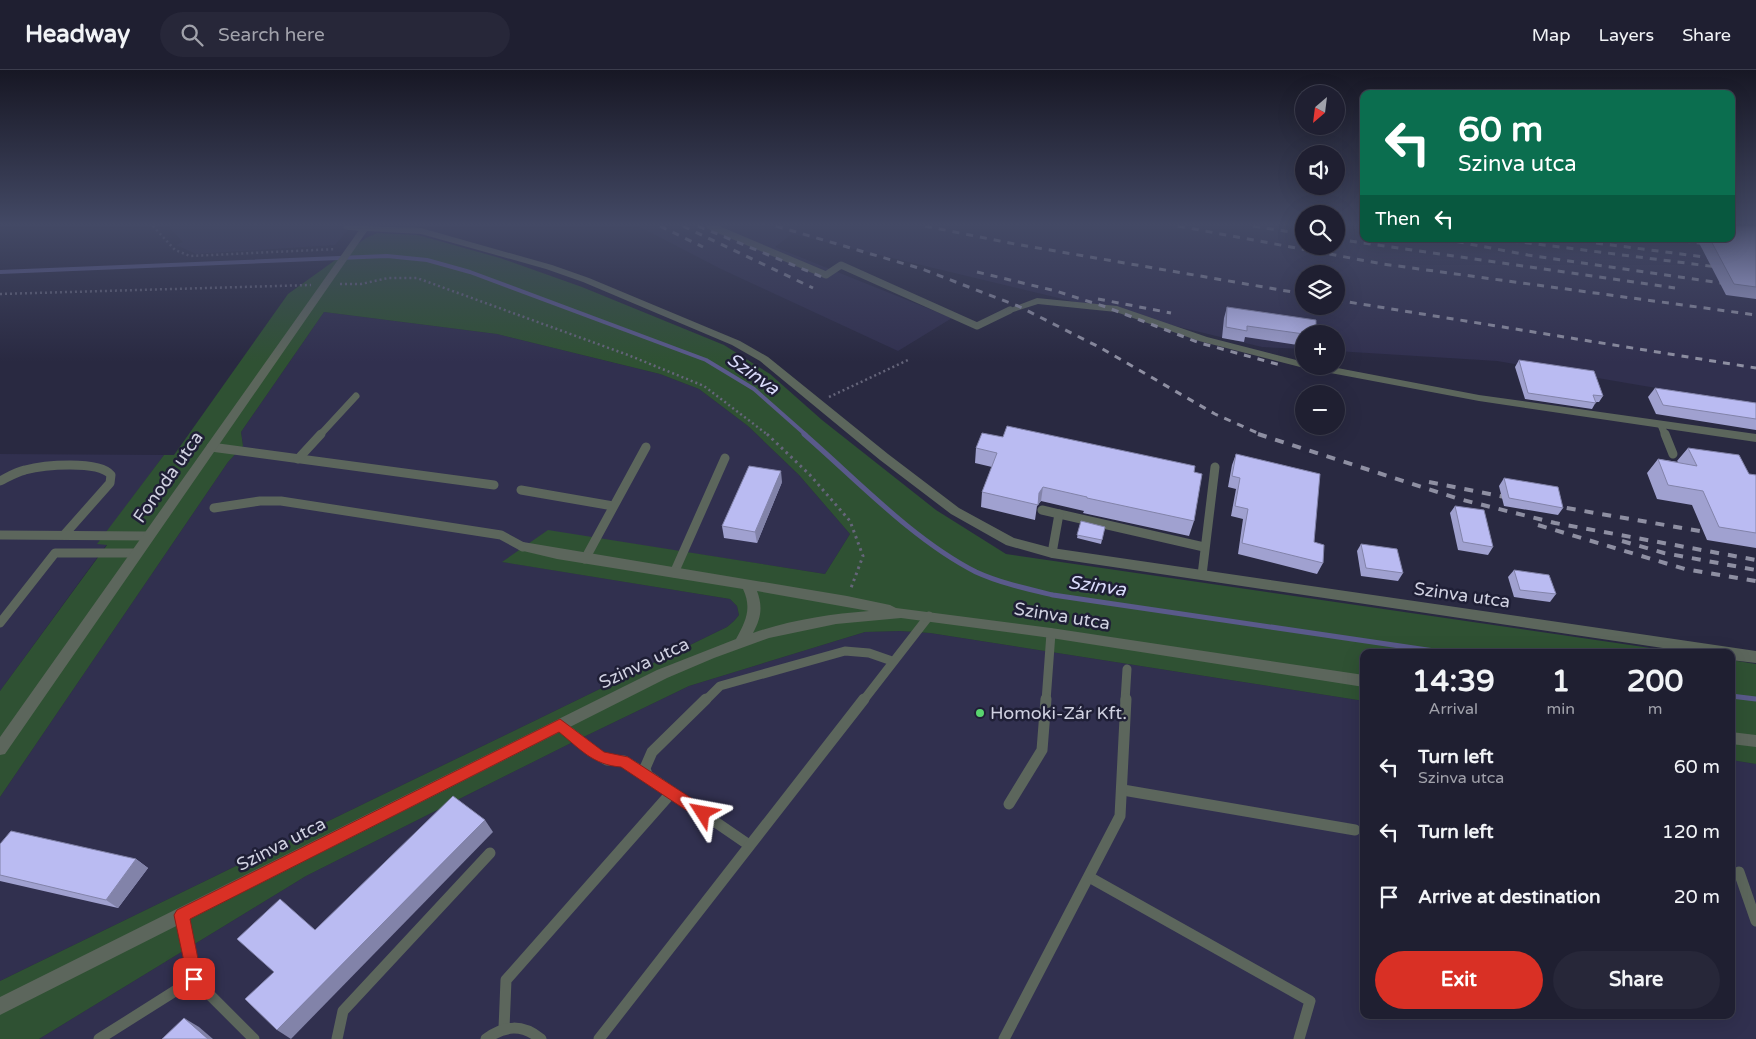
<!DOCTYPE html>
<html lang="en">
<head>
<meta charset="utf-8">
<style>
	body { margin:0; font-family:"Varela Round",sans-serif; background:#272739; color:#f1f3f6; height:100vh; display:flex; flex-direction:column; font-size:19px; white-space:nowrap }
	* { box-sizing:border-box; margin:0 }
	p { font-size:16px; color:#a1a2ab }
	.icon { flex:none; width:28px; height:28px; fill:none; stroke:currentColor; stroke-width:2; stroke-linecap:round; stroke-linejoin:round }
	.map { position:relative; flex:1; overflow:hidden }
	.side { position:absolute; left:1360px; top:579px; width:375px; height:370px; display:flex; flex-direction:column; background:#1f1f31; border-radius:10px; box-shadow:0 5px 20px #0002,0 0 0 1px #3c3d4d }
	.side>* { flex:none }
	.top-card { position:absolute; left:1360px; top:20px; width:375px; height:152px; border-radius:10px; box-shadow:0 5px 20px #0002,0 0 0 1px #3c3d4d; background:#0b6e4f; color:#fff; overflow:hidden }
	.needle { width:32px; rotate:208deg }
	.tools { position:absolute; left:1295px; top:15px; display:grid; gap:10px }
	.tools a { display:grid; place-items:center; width:50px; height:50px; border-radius:50%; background:#1f1f31; box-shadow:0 5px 20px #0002,0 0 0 1px #3c3d4d; font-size:25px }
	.pin { position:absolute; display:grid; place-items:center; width:42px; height:42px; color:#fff; margin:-21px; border-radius:10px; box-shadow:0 2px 8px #0006 }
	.me { position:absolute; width:55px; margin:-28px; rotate:304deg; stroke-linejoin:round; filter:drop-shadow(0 0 4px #0008) }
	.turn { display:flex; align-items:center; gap:18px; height:105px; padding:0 15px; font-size:22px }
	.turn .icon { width:65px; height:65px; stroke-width:2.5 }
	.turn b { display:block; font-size:35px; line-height:42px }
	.then { display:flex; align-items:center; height:48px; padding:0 15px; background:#0003; gap:10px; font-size:19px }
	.eta { display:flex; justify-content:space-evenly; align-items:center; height:85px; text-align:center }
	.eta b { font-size:30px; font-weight:700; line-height:35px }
	.primary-button { display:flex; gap:10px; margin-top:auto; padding:10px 15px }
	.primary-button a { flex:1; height:58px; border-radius:30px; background:#d93025; color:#fff; font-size:20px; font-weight:700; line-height:58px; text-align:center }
	.primary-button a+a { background:#272739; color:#f1f3f6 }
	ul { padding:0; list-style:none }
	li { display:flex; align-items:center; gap:15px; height:65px; padding:0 15px }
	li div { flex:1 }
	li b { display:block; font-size:19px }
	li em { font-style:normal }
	header { display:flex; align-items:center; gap:30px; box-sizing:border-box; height:70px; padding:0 25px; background:#1f1f31; border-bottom:1px solid #3c3d4d }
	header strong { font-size:24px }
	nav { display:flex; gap:28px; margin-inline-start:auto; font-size:18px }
	.search { width:350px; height:45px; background:#272739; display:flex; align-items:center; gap:12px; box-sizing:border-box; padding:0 18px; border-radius:28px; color:#a1a2ab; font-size:19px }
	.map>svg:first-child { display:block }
	.built { fill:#31304f; fill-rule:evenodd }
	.green { fill:#2f5133 }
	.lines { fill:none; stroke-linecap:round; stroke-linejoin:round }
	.stream-far1 { stroke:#5a5a8b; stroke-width:4 }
	.stream { stroke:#5a5a8b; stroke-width:5 }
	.path-far1 { stroke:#65657a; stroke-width:2.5; stroke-dasharray:2 3; stroke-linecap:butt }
	.path { stroke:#65657a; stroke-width:3; stroke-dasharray:2.5 4; stroke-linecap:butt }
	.service-far2 { stroke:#5c665c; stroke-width:7 }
	.service-far1 { stroke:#5c665c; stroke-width:9 }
	.service { stroke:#5c665c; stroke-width:11 }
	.minor { fill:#5c665c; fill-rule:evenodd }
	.rail-far1 { stroke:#8e8fa2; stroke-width:3; stroke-dasharray:7 7; stroke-linecap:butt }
	.rail { stroke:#8e8fa2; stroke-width:4; stroke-dasharray:9 9; stroke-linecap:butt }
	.wall { fill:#a0a1d0 }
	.shaded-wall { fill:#8283a9 }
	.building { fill:#babbf2; stroke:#8283a9 }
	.route { fill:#d93025; stroke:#8d1f18 }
	.poi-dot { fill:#59d56f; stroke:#1f1f36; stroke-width:2 }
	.labels { text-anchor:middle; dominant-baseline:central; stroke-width:5; stroke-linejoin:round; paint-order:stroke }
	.street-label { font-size:18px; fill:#d0d1e1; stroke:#1f1f36 }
	.poi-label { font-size:18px; fill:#d0d1e1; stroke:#1f1f36; text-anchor:start }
	.water-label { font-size:19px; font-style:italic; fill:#d9dafa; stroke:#1f1f36 }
</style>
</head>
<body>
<header>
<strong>Headway</strong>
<div class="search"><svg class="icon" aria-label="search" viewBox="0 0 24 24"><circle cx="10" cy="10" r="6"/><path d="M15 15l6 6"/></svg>Search here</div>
<nav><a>Map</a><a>Layers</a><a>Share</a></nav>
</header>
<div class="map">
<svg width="1756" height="969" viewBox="0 0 1756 969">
	<rect width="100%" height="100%" fill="#292941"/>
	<g class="built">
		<path d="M168,156h183l-16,19 -139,9 -20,-9 7,-3z"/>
		<path d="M638,156h666v20h32v-20h28v13h367l25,-13v179l-259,-44 -161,-10v-17h-32v15l-42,-2 -470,-113 -17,13 177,71 -54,33 -177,-82zM1304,204h32v32h-32z"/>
		<path d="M324,242l173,22 163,40 39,15 49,37 51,49 51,59 -25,40 -277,-43 -45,31 227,37 7,7 2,9 -5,6 -7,6 -727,354v-184l228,-335 15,-16 -2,-14z"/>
		<path d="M0,384l164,1 -66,89h9l-107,147z"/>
		<path d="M900,561l30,2 434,68v314h367v-255l25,4v275h-1717l267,-163 259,-130 124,-60 176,-54z"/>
	</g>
	<g class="green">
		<path d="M377,163l41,2 82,23 82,29 142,58 46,29 52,46 114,90 70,44 672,98h-314v49l-434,-68 -30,-2 -35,1 -176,54 -124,60 -259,130 -267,163h-39v-58l727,-354 7,-6 5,-6 -2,-9 -7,-7 -228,-37 46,-32 277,44 25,-40 -51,-59 -51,-49 -49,-37 -39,-15 -163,-40 -173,-22 -83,120 2,14 -15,16 -228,335v-106l107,-146 -10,-1 67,-89h10l114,-161 78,-56z"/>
		<path d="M1731,590l25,4v100l-25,-4z"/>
	</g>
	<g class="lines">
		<path class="stream-far1" d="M0,202l387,-16 40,4 43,12 236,88 48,29 52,46"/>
		<g class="stream">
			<path d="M804,364c53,46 109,106 172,138 24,11 52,17 77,23l388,57"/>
			<path d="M1731,626l25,3"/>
		</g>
		<g class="path-far1">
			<path d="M153,156l22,24 15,6 146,-7"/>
			<path d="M340,214h21l27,-6h29l211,77 76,31 64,49"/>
			<path d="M0,224l311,-9"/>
			<path d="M829,327l81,-38"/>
		</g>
		<path class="path" d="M767,364l43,41 40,46 13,35 -12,32"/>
		<g class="service-far2">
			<path d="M347,156l18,2"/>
			<path d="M710,156l116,49 15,-10 136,61 33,-16"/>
			<path d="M1661,355l4,10"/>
			<path d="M320,365l36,-39"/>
		</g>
		<g class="service-far1">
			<path d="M1665,364l8,20"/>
			<path d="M211,377l283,38"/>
			<path d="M298,389l23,-25"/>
			<path d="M0,411c8,-4 16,-9 25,-11 18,-5 74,-10 86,5l-1,8 -46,52"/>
			<path d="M521,420l92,16"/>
			<path d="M214,438l46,-7h21l220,34 22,12"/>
			<path d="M1042,440l162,37"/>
			<path d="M0,465l148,1"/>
			<path d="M1052,483l7,-39"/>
			<path d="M585,489l61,-112"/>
			<path d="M674,503l51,-115"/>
			<path d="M1202,505l13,-108"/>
			<path d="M0,553l55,-70h82"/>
			<path d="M705,631l15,-15 125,-35 24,2 23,8"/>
			<path d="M863,631l66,-85"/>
			<path d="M1046,631l5,-68"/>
			<path d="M1125,631l2,-32"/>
		</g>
		<g class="service">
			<path d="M706,629l-54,53 -7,16 2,7 102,70"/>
			<path d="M560,655l40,31 7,4 17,1 23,14"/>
			<path d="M1123,720l232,40"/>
			<path d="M1009,734l33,-54 4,-51"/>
			<path d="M1739,802l17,49"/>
			<path d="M1089,807l221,124 -11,38"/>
			<path d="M182,845l12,64 60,60"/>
			<path d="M504,958l2,-48 166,-188"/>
			<path d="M99,969l95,-60"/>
			<path d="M337,969l6,-28 147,-158"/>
			<path d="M486,969c19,-14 36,-15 55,0"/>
			<path d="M599,969l265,-340"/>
			<path d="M1004,969l116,-223 6,-117"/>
		</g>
		<g class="minor">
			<path d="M362,156l59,2 131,37 37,13 151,63 28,16 120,97 71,54 55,30 38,10 704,103v12l-25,-3v-8h-41l-638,-94 -46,-13 -55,-31 -71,-54 -120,-99 -28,-16 -149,-63 -37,-13 -125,-35 -54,-3 -362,523 -5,1v-18z"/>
			<path d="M1037,228l80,8 90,31 97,25v4h23l152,29 277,39v8l-277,-41 -175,-33 -105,-27 -83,-29 -78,-8 -28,9 -5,-3z"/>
			<path d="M523,472l324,54 43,9 6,3 155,20 313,47v12l-313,-49 -150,-20 -65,6 -67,14 -55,20 -47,20 -667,337v-18l657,-327 79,-31c10,-18 16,-31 7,-50l-186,-30 -38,-9 -2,-3 2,-3zM757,521l112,20c-39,3 -79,9 -116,22 8,-15 10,-26 4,-42z"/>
			<path d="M1731,662l25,3v12l-25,-3z"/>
		</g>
		<g class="rail-far1">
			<path d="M660,156l43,21"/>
			<path d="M683,156l130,62"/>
			<path d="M698,156l129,53"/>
			<path d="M776,156l146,43 96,37 81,41 116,67 47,21"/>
			<path d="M925,156l90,18 289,50"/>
			<path d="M1178,156l205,38 373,51"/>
			<path d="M1253,156l51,8"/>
			<path d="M1359,156l5,1"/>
			<path d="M1336,169l339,49"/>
			<path d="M1443,169l85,16 228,33"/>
			<path d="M1497,169l228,29"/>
			<path d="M1669,169l45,6"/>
			<path d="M1596,173l124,16"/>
			<path d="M977,202l79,19 50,16 94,36 84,23"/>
			<path d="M1098,229l73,14"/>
			<path d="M1336,230l420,68"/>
		</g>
		<g class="rail">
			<path d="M1258,364l201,65 96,24 201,37"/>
			<path d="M1429,412l86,17"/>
			<path d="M1549,435l168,29"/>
			<path d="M1538,455l147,44 71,12"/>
			<path d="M1622,471l42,12 92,17"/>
		</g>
	</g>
	<g class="wall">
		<path d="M1756,156v73l-30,-4 -29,-56h34z"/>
		<path d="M1227,237l77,27v12l-59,-9 -1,5 -22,-4 2,-20z"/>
		<path d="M1519,290l84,36 -4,6h-3l-4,7 -67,-10 -10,-32z"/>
		<path d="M1655,318l101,15v27l-100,-16 -8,-17z"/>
		<path d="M1003,367l191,35v49l-5,15 -106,-23 1,-2 -43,-10 -4,5 -2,14 -54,-13 1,-15 10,-25 -17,-4 1,-15z"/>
		<path d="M1688,378l61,26 7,1v73l-49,-8 -15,-35 -35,-6 -10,-26 11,-14 20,3 -1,-1z"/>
		<path d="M1236,384l78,88 9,21 -6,11 -79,-20 5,-35 -12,-3 5,-27 -8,-2 4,-22z"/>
		<path d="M1504,408l59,30 -5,7 -54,-9 -5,-20z"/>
		<path d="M782,412l-25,61 -33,-5 -2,-12z"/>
		<path d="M1455,436l38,41 -5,8 -30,-5 -8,-37z"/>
		<path d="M1081,451l24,6 -4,17 -24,-6z"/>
		<path d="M1361,474l42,29 -5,8 -37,-5 -4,-25z"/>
		<path d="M1514,500l42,24 -6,8 -36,-5 -6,-20z"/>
		<path d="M0,774l136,15 12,9 -30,40 -118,-27z"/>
	</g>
	<g class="shaded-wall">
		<path d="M781,401l1,11 -25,61 -2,-11z"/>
		<path d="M1043,417l-2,14 -4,5 2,-13z"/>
		<path d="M485,750l8,12 -202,207 -14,-9z"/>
		<path d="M136,789l12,9 -30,40 -12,-8z"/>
		<path d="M184,948l15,9 14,12h-5z"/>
	</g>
	<g class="building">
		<path d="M1731,156h25v61l-22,-3 -24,-45h21z"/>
		<path d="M1227,237l89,13v14h-12l-57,-8v5l-21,-4z"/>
		<path d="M1519,290l75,11 9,25 -10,-1 3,8 -68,-10z"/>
		<path d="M1655,318l101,15v16l-93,-14z"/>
		<path d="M1007,356l188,40 -1,6 8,2 -8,47 -107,-23v-1l-44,-10 -4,6 -1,12 -56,-13 15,-39 -21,-5 6,-15 21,4z"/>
		<path d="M1688,378l51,7 10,19 7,1v58l-37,-6 -16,-36 -35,-6 -10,-26 39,7z"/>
		<path d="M1236,384l84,20 -6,68 10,3 -1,18 -81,-20 6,-34 -13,-3 5,-28 -8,-2z"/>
		<path d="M749,396l32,5 -26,61 -33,-6z"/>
		<path d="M1504,408l54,9 5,21 -54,-10z"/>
		<path d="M1455,436l29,4 9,37 -30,-5z"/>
		<path d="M1081,451l24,6 -3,13 -25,-5z"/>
		<path d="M1361,474l36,5 6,24 -37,-5z"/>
		<path d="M1514,500l35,5 7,19 -36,-4z"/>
		<path d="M453,726l32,24 -208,210 -32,-31 29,-27 -37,-33 43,-40 35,31z"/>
		<path d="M11,761l125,28 -30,41 -106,-25v-31z"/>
		<path d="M184,948l24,21h-46z"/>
	</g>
	<linearGradient id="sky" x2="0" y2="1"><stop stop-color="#171724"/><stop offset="0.53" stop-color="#434965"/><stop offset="1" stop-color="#434965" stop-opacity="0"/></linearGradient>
	<rect width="1756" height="292" fill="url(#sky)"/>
	<path class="route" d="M560,649l44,33 24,5 80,52 2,4 -2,5 -5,2 -5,-2 -77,-51c-28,-2 -41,-18 -62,-35l-369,187 12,60 -2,6 -6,2 -5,-2 -15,-70 3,-5z"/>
	<circle class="poi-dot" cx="980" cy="643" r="5"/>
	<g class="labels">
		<g class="street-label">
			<text transform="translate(168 407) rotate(-55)">Fonoda utca</text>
			<text transform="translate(1462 525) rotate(8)">Szinva utca</text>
			<text transform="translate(1062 546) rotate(9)">Szinva utca</text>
			<text transform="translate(644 593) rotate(-25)">Szinva utca</text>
			<text transform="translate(281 774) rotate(-27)">Szinva utca</text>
		</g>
		<g class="poi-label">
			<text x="990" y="643">Homoki-Zár Kft.</text>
		</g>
		<g class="water-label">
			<text transform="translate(753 304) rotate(35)">Szinva</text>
			<text transform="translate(1097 516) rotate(8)">Szinva</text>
		</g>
	</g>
</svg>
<div class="tools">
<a><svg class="needle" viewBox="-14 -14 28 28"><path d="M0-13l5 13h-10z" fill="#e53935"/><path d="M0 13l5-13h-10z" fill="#a1a2ab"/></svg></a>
<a><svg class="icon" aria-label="sound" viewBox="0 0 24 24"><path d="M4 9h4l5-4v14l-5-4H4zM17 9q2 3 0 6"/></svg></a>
<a><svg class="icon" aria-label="search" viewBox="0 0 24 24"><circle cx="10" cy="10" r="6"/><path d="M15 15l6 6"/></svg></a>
<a><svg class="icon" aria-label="layers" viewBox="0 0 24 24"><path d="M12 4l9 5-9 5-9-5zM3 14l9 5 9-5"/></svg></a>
<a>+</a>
<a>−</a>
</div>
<div class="pin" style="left:194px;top:909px;background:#d93025"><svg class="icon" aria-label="arrive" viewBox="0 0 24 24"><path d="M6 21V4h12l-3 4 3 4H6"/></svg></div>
<svg class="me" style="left:703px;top:743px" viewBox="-20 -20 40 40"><path d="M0-17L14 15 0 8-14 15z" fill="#d93025" stroke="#fff" stroke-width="4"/></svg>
<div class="top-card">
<div class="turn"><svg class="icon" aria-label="left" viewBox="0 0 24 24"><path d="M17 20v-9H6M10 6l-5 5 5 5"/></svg><div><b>60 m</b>Szinva utca</div></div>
<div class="then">Then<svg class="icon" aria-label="left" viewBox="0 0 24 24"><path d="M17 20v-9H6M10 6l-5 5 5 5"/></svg></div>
</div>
<section class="side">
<div class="eta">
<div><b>14:39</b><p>Arrival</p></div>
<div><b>1</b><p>min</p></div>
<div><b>200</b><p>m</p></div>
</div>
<ul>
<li><svg class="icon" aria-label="left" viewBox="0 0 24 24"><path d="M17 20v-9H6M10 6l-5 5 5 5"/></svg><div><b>Turn left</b><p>Szinva utca</p></div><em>60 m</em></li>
<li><svg class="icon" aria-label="left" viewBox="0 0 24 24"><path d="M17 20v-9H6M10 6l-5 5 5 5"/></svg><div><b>Turn left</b></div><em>120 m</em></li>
<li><svg class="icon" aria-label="arrive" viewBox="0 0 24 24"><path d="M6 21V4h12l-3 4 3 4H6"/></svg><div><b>Arrive at destination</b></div><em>20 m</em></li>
</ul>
<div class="primary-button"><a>Exit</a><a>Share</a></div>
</section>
</div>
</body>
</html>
